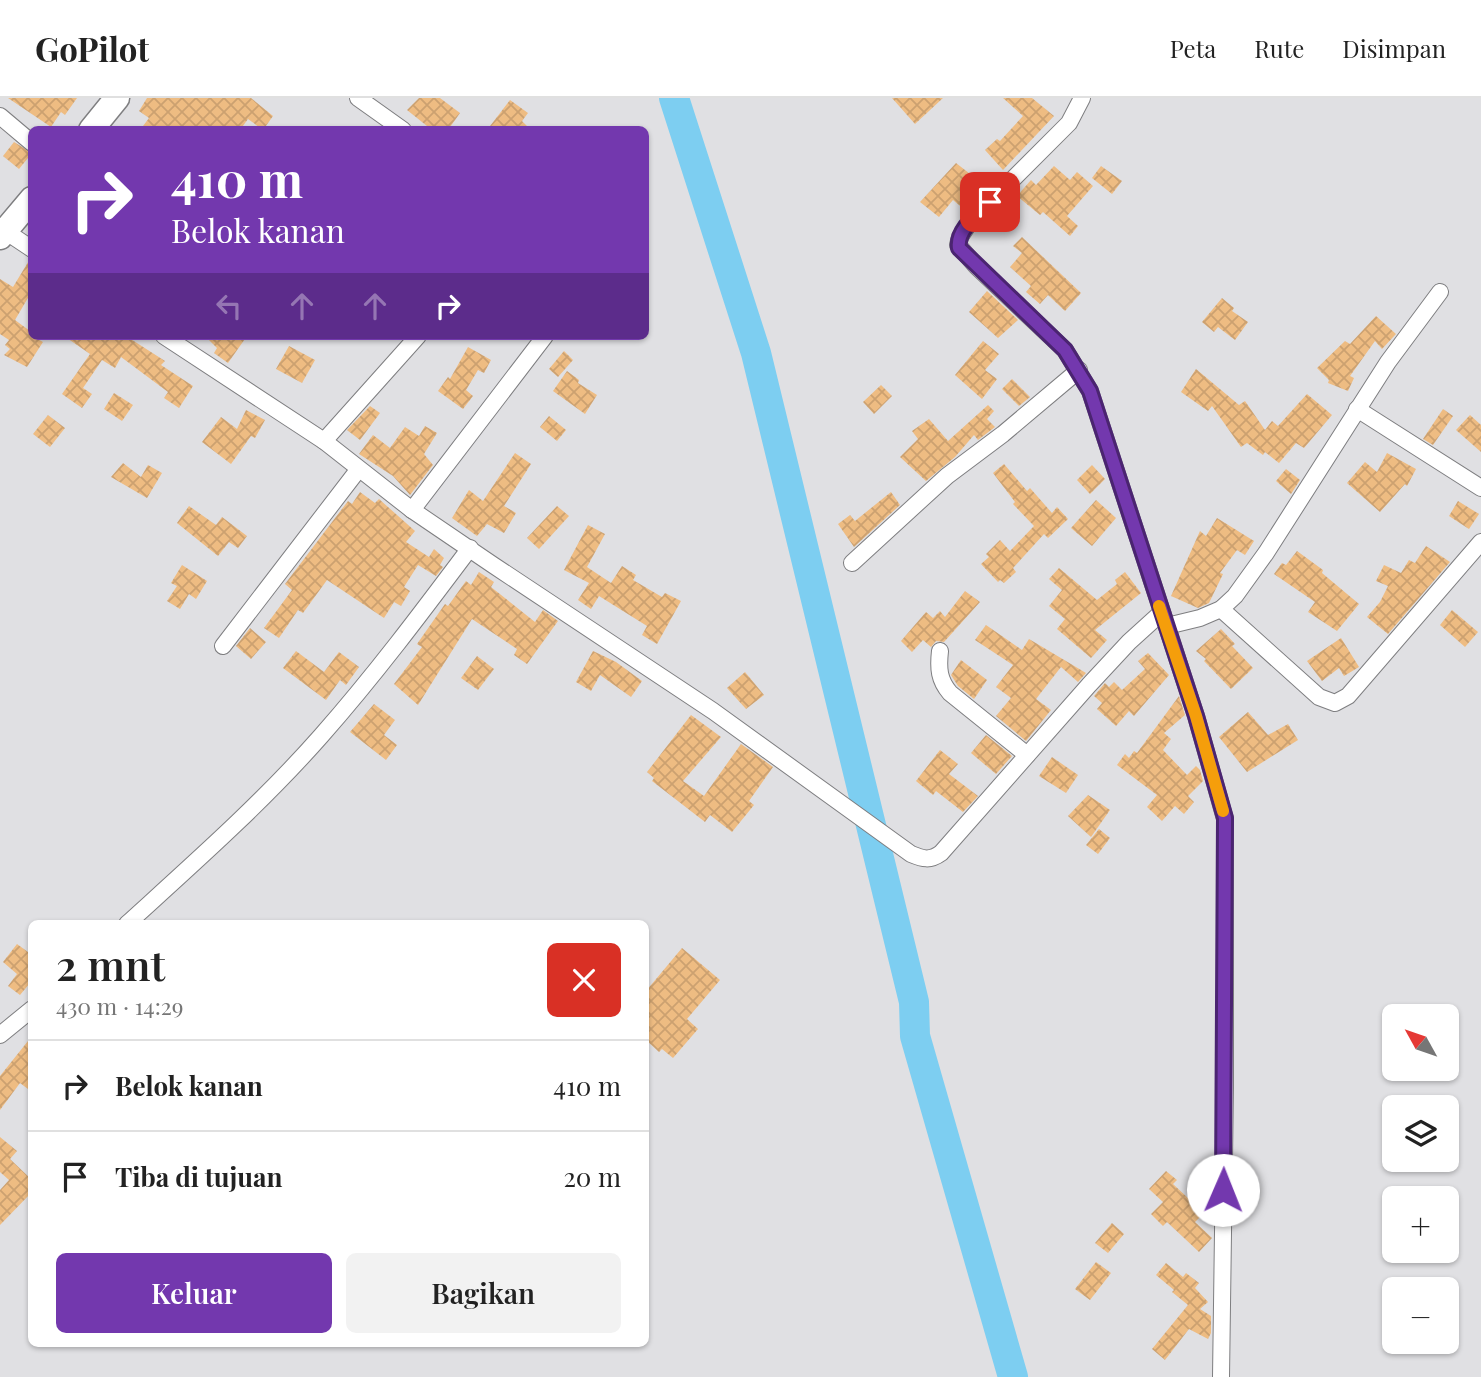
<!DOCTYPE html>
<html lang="id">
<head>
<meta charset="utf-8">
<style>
	body { margin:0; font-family:"Playfair Display",serif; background:#f2f2f2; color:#222; height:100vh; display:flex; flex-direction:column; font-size:26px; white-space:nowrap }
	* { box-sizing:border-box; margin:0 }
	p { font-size:23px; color:#767676 }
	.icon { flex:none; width:38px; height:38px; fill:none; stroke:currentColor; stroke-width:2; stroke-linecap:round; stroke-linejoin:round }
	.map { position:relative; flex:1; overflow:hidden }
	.details { position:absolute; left:28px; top:822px; width:621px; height:427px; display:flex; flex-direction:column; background:#fff; border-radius:10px; box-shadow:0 2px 5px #0004 }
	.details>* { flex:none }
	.top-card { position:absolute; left:28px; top:28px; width:621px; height:214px; border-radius:10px; box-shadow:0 2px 5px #0004; background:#7338ae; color:#fff; overflow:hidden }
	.needle { width:46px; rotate:310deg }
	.controls { position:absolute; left:1382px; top:906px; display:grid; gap:14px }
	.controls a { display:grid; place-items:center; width:77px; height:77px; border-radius:10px; background:#fff; box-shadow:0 2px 5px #0004; font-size:35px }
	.pin { position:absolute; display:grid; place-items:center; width:60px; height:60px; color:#fff; margin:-30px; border-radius:14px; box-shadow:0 4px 10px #0006 }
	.me { position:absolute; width:77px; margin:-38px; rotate:1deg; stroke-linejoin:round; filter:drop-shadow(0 0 5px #0008) }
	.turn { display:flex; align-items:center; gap:24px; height:147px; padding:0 28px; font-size:32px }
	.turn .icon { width:91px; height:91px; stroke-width:2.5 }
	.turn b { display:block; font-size:49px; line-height:60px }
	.lanes { display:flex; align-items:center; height:66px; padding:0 28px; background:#0003; justify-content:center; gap:35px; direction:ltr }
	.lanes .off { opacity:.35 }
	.round { display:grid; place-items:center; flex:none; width:74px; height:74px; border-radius:10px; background:#f2f2f2 }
	.headline { display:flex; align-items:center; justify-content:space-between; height:119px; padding:0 28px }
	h1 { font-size:42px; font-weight:600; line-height:52px }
	.button { display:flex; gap:14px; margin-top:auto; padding:14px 28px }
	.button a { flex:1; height:80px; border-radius:10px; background:#7338ae; color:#fff; font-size:28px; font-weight:600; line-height:80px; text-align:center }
	.button a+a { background:#f2f2f2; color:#222 }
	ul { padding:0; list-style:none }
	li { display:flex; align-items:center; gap:21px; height:91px; padding:0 28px; border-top:2px solid #e0e0e0 }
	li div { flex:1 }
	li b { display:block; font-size:26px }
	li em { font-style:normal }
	header { display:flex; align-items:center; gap:42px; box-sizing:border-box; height:98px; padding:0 35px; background:#fff; border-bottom:2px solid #e0e0e0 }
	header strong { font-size:33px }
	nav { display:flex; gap:38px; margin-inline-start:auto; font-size:24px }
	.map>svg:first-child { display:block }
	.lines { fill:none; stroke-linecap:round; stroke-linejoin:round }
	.river { stroke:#7dcef1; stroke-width:30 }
	.building { fill:url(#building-cross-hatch) }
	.minor-casing { stroke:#7e7e80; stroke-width:18 }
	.trunk-casing { stroke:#7e7e80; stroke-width:27 }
	.minor { stroke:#fff; stroke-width:16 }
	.trunk { stroke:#fff; stroke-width:24 }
	.route-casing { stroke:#4b2471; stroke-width:18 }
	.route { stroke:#7338ae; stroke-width:12 }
	.slow { stroke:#f59e0b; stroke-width:12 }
</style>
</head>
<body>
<header>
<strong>GoPilot</strong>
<nav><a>Peta</a><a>Rute</a><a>Disimpan</a></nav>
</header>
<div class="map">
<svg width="1481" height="1279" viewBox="0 0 1481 1279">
	<defs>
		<pattern id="building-cross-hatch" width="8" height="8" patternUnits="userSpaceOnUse" patternTransform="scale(1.75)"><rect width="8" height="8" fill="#eebc82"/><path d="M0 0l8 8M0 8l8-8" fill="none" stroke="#cca170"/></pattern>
	</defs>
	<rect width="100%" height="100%" fill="#e0e0e3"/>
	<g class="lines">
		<path class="river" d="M674,0l82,255 158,649 1,34 98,341"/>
	</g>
	<g class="building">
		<path d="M8,0h69l-12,17 -4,-3 -10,15z"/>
		<path d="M147,0h104l22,18 -10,14 -15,-11 -8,11h-100l9,-12 -10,-7z"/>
		<path d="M419,0h21l20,15 -12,17h-16l-25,-20z"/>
		<path d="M892,0h51l-28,26z"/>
		<path d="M1003,0h29l22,18 -51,54 -18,-20 12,-11 3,2 23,-25z"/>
		<path d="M510,2l18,13 -6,8 9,9h-44z"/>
		<path d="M14,44l18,11 -13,16 -16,-13z"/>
		<path d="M956,65l18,14 -12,14 13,12 -9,8 -13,-11 -14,17 -19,-15z"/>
		<path d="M1054,68l16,14 7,-8 16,14 -26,30 11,10 -8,10 -27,-24 -3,3 -23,-19 14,-16 5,5z"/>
		<path d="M1101,68l21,15 -10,13 -20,-16z"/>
		<path d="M1022,139l59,56 -16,18 -17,-16 -8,9 -14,-12 5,-6 -21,-19 12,-14 -9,-7z"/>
		<path d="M30,161l2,32 -17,29 15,11 -2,2 4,3 11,6 -16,25 -23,-12 6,-6 -5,-4 4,-5 -9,-6v-55l13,8z"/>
		<path d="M987,193l31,29 -20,18 -29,-26z"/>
		<path d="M1222,200l12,10 -2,3 16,11 -13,18 -17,-13 -4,5 -12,-10z"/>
		<path d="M1376,218l20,18 -14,15 -7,-8 -25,35 4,2 -6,13 -20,-8 1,-3 -12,-12 28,-27 5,3z"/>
		<path d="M64,238h62l39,25 -4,4 32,21 -14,22 -15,-10 4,-6 -47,-35 -6,11 -13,-8 -19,28 9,6 -10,14 -20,-14 28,-40z"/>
		<path d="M205,238h42l-19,27 -14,-10 3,-5z"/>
		<path d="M983,243l16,13 -14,16 12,9 -15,20 -27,-24z"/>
		<path d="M289,248l26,14 -13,23 -26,-14z"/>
		<path d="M468,249l23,13 -7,13 -6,-3 -12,20 7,6 -10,13 -25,-18 10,-14 2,2z"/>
		<path d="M564,253l9,9 -15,17 -9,-8z"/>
		<path d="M1196,271l43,36 6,-4 20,29 7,-9 6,5 29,-32 25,21 -28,33 -8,-5 -17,20 -14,-11 -2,3 -16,-12 -6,4 -29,-41 -4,5 -27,-19z"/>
		<path d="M567,273l12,9 -1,3 19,12 -12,19 -32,-23z"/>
		<path d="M1012,281l18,18 -11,9 -17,-17z"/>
		<path d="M881,287l11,11 -18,18 -11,-12z"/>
		<path d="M114,295l19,12 -11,16 -18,-12z"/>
		<path d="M988,307l6,6 -7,8 8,8 -17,13 -4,-5 -19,22 -29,24 -26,-24 18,-18 -6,-8 17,-12 19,22z"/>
		<path d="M370,308l10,7 -20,27 -13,-10z"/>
		<path d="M1443,311l10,7 -20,29 -10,-6z"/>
		<path d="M246,312l19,10 -10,18 -4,-2 -20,28 -29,-22 19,-25 16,12z"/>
		<path d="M48,317l17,13 -15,19 -17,-13z"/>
		<path d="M1470,317l11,10v27l-25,-22z"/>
		<path d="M549,318l17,14 -9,11 -17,-14z"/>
		<path d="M425,328l12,7 -13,21 9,11 -23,30 -17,-19 -34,-22 14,-19 17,13 15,-21 14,9z"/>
		<path d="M515,355l16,11 -27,42 12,7 -12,20 -17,-9 -10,12 -25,-18 17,-28 14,11z"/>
		<path d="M1387,355l29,16 -9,17 -2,-2 -25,28 -33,-29 18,-21 12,10z"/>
		<path d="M123,365l18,14 7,-12 14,8 -15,25 -36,-21z"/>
		<path d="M1004,366l23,27 3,-3 22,25 5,-6 11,12 -20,19 -4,-4 -31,34 3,4 -12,11 -4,-3 -2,2 -17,-18 8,-7 -3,-3 14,-14 10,11 24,-25 -21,-22 2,-2 -22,-29z"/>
		<path d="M1092,367l13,14 -15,15 -13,-14z"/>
		<path d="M1286,371l14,11 -9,14 -15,-13z"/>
		<path d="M360,394l15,11 4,-4 36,32 -9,11 23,15 5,-8 10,9 -4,7 3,2 -7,9 -18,-11 -14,22 6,4 -9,15 -7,-4 -10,16 -57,-38 -24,33 -5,-3 -19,28 -15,-10 28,-38 -7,-6 63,-83 4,3z"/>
		<path d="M891,394l9,13 -46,42 -16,-23 12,-9 5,6z"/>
		<path d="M1096,402l20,18 -24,28 -21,-18z"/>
		<path d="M1458,403l21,13 -10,15 -20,-13z"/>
		<path d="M189,408l27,19 6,-8 25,19 -9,12 -9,-6 -11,14 -41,-33z"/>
		<path d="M557,408l12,10 -30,33 -12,-11z"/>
		<path d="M1217,420l37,23 -9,14 -8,-5 -17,23 3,1 -14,29 -11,5 -27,-12 29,-65 6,5z"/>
		<path d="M588,427l17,9 -18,33 24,16 11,-17 14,9 -3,5 29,17 3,-4 16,8 -24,43 -15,-9 5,-9 -48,-30 -8,13 -13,-9 11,-17 -25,-13z"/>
		<path d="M1426,448l24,16 -62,72 -21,-17 13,-15 8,-16 -12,-5 8,-16 17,8 8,-13 6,3z"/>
		<path d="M1297,453l26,19 -1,3 37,31 -22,27 -29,-19 7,-10 -41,-28 8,-11 4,2z"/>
		<path d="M182,467l25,16 -11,18 -7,-5 -9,15 -13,-8 10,-15 -6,-3z"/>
		<path d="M1059,470l38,32 20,-16 -2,-4 10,-8 16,21 -46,37 12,10 -16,18 -34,-29 8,-10 -16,-13 13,-16 -13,-11z"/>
		<path d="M479,474l15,10 -3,5 44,35 8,-12 15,11 -31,43 -13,-9 3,-6 -45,-30 -54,86 -24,-21 28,-37 -5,-3 28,-40 3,2 18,-25 5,4z"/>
		<path d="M965,493l15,11 -36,40 -8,-1 -5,6 -8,-7 -11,12 -11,-11 25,-29 7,6 7,-7 5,6z"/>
		<path d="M1452,512l26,22 -13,15 -25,-22z"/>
		<path d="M986,527l36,25 7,-11 57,34 -8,9 -17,-15 -25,32 15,11 -25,31 -30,-25 15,-18 -15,-11 17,-22 -38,-25z"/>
		<path d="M250,530l16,14 -15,17 -15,-13z"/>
		<path d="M1221,531l14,15 -3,2 21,22 -22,21 -27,-28 2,-2 -10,-8z"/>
		<path d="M1341,540l18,29 -15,9 -5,-8 -17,13 -15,-20z"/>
		<path d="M296,553l28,21 15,-20 20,15 -13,18 -6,-5 -14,20 -43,-32z"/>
		<path d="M593,553l23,11 26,19 -11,16 -31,-22 -9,16 -15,-9z"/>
		<path d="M1148,555l21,22 -35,41 -5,-5 -13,15 -19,-17 5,-6 -8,-7 11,-13 4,4 5,-5 8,8 23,-21 -7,-8z"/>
		<path d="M477,558l17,13 -16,21 -17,-12z"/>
		<path d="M961,562l26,20 -13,19 -16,-13 -7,-11z"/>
		<path d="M745,574l19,23 -18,14 -19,-21z"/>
		<path d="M1179,598l6,19 -21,18 7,6 -8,11 24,25 9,-9 4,4 3,11 -15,15 6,6 -10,12 -9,-8 -13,15 -15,-14 10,-12 -40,-30 8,-11 4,4 5,-7 3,2z"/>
		<path d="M374,606l21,16 -11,15 13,10 -11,15 -36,-28z"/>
		<path d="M1248,614l20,23 20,-11 10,16 -51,32 -28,-35z"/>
		<path d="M691,617l30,22 -38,44 21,15 37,-52 32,23 -24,34 5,4 -22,27 -22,-17 -5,7 -53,-41 2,-3 -7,-6z"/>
		<path d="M986,637l26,21 -16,18 -25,-21z"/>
		<path d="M940,652l18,14 -9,10 29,22 -15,16 -27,-21 -3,4 -17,-14z"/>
		<path d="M1052,659l26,18 -12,18 -27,-17z"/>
		<path d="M1088,697l22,15 -19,27 -23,-21z"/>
		<path d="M1099,731l11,9 -12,16 -12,-9z"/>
		<path d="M17,846l15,11v30l-2,-2 -10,12 -12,-9 9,-12 -14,-12z"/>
		<path d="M682,850l38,32 -33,39 11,10 -25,29 -11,-9 -3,3 -13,-12v-49z"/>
		<path d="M32,938v56l-12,-9 -20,27v-34z"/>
		<path d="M0,1039l17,14 -7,8 22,21v12l-32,33v-35l9,-10 -9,-8z"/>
		<path d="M1166,1073l11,9 -4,4 31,29 -9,9 17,16 -13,14 -32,-30 -4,4 -12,-12 12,-12 -14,-13z"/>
		<path d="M1112,1125l12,11 -16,19 -13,-10z"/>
		<path d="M1096,1164l15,11 -21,27 -15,-11z"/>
		<path d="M1166,1165l17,14 3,-4 13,10 -4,5 13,14 -8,7 11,7v17l-3,6 -19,-10 -24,31 -13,-11 36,-44 -16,-13 2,-2 -18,-15z"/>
	</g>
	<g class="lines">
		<defs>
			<g id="minor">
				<path d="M358,0l45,32"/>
				<path d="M1082,0l-13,25 -99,99 -10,15 -2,8 18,21 89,84 25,41 106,325 29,103v269l-4,289"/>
				<path d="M0,18l32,27"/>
				<path d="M5,133l27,18"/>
				<path d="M164,238l160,105 88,69 81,55 220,146 198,143c12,5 19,7 30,-1l148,-168 40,-43 32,-29"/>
				<path d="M1357,311l124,79"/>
				<path d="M324,343l94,-105"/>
				<path d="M412,412l133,-174"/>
				<path d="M852,465l95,-87 56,-42 76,-64"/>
				<path d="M1221,511l98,88 16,6 13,-7 133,-154"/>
				<path d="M1167,528l33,-8 21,-9 14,-13 31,-43 122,-191 52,-70"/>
				<path d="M223,548l135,-176"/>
				<path d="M940,553c-2,18 -1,29 10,42l77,62"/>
				<path d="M127,826c67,-61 135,-121 194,-188 53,-60 101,-124 149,-188"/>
				<path d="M0,937l32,-26"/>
			</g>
			<g id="trunk">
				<path d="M91,32l26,-32"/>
				<path d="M0,139l32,-38"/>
			</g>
		</defs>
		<use href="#minor" class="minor-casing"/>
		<use href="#trunk" class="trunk-casing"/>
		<use href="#minor" class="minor"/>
		<use href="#trunk" class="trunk"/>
	</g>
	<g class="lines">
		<defs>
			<path id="route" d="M990,104c-12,12 -34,28 -31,46l106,102 25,41 106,325 29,102 -2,372"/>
		</defs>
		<use href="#route" class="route-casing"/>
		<use href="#route" class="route"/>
		<path class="slow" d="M1159,508l37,110 27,95"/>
	</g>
</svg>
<div class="controls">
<a><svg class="needle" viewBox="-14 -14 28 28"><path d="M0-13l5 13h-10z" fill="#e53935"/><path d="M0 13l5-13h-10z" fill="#767676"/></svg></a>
<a><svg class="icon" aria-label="layers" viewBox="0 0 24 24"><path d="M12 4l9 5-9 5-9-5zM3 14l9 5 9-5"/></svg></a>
<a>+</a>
<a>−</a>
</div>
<div class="pin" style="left:990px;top:104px;background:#d93025"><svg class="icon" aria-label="arrive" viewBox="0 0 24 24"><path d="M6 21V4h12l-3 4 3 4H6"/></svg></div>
<svg class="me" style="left:1223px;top:1092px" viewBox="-20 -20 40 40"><circle r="19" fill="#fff"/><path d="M0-13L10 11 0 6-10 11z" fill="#7338ae"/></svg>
<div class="top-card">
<div class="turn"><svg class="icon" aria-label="right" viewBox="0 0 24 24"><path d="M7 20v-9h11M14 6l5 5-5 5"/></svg><div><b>410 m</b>Belok kanan</div></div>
<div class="lanes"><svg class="icon off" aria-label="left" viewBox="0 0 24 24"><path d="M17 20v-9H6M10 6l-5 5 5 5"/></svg><svg class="icon off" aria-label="ahead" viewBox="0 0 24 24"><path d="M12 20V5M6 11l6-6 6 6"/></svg><svg class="icon off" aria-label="ahead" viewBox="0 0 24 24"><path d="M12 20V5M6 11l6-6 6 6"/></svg><svg class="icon" aria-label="right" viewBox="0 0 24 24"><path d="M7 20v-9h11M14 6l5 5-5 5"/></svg></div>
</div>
<section class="details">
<div class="headline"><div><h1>2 mnt</h1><p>430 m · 14:29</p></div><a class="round" style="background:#d93025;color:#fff"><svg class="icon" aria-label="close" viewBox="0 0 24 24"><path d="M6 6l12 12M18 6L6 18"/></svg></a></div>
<ul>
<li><svg class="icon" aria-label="right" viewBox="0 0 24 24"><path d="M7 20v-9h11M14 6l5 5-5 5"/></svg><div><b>Belok kanan</b></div><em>410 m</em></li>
<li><svg class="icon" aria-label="arrive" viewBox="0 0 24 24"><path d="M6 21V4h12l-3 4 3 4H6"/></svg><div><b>Tiba di tujuan</b></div><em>20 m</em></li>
</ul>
<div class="button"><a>Keluar</a><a>Bagikan</a></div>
</section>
</div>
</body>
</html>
